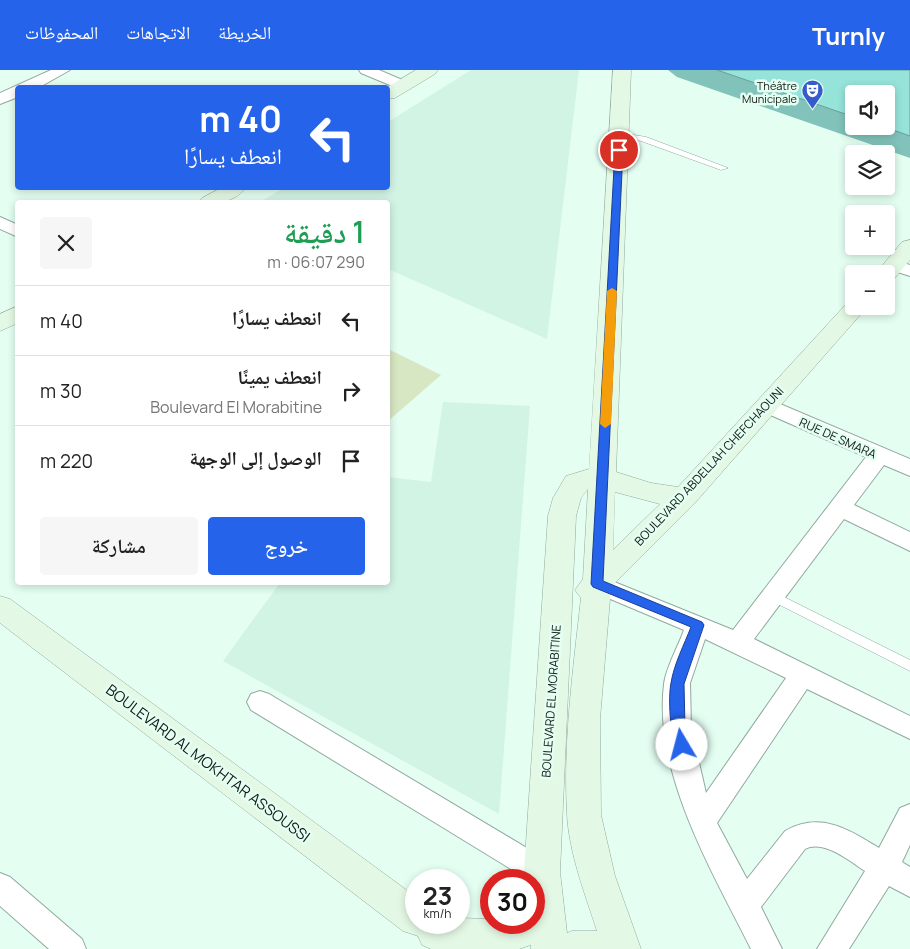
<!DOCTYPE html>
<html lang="ar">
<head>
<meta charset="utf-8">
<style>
	body { margin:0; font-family:Manrope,"Noto Naskh Arabic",sans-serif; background:#f6f6f6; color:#222; direction:rtl; height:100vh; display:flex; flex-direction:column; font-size:19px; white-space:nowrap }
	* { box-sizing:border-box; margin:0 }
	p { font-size:16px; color:#767676 }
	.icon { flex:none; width:28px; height:28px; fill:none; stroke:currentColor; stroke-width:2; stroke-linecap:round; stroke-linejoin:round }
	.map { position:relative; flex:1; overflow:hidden; direction:ltr }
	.side { position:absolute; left:15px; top:130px; width:375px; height:385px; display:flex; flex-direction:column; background:#fff; border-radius:5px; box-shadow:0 2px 8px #0003; direction:rtl }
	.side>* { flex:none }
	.top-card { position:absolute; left:15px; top:15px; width:375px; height:105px; border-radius:5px; box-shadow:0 2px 8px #0003; direction:rtl; background:#2563eb; color:#fff; overflow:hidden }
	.fabs { position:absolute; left:845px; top:15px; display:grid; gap:10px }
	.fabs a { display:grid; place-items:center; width:50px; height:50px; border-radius:5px; background:#fff; box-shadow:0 2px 8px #0003; font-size:25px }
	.speed { position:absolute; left:405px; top:799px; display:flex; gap:10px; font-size:25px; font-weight:700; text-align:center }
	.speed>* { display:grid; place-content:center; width:65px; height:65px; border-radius:50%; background:#fff; box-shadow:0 2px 8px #0003; line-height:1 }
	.speed small { font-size:12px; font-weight:400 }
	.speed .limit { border:8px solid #d22; background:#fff; color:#111 }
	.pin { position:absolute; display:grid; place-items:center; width:42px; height:42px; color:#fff; margin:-21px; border:2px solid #fff; border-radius:50%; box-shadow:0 1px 5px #0007 }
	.me { position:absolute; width:55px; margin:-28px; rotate:352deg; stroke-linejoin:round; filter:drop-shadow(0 0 4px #0008) }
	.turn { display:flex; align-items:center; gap:18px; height:105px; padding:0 25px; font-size:22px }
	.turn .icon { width:65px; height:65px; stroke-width:2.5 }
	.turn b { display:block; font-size:35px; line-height:42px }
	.round { display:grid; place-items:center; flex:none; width:52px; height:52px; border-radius:5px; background:#f6f6f6 }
	.overview { display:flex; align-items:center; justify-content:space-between; height:85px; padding:0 25px }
	h1 { font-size:30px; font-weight:600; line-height:38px; color:#1e9e55 }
	.primary-button { display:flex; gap:10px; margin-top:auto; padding:10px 25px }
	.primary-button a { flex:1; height:58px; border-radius:5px; background:#2563eb; color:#fff; font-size:20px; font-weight:600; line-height:58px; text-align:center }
	.primary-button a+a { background:#f6f6f6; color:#222 }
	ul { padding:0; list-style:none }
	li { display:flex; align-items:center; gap:15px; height:70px; padding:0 25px; border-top:1px solid #e0e0e0 }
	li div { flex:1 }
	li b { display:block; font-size:19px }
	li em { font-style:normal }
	header { display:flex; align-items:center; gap:30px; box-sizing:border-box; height:70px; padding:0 25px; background:#2563eb; color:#fff }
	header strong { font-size:24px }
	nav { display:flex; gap:28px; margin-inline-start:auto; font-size:18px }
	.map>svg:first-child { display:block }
	.built { fill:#d2f4e5 }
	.green { fill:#d7e6c3 }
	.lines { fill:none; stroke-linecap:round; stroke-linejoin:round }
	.lane-casing { stroke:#91a99e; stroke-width:1 }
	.street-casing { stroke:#91a99e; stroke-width:2 }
	.secondary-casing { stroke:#91a99e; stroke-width:1 }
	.lane { fill:#fff; fill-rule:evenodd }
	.street { fill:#fff; fill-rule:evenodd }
	.secondary { fill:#e4f9e5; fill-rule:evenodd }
	.wall { fill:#81c3bb; fill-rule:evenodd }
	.building { fill:#96e3da; stroke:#699f99 }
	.route { fill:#2563eb; stroke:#184099 }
	.slow { fill:#f59e0b }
	.labels { text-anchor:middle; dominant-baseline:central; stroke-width:5; stroke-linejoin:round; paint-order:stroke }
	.far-poi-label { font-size:11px; fill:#0f1814; stroke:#e4fef2; text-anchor:end }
	.street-label { font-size:12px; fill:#0f1814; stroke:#e4fef2 }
	.near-street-label { font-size:15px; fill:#0f1814; stroke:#e4fef2 }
</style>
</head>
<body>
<header>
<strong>Turnly</strong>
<nav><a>الخريطة</a><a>الاتجاهات</a><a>المحفوظات</a></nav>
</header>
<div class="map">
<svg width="910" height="879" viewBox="0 0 910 879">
	<rect width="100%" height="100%" fill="#e4fef2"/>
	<g class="built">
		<path d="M471,0h108l-32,269 -159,-70v-67h-128l24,-14h104v-66z"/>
		<path d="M443,332l87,4 -31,408 -276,-153 57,-78 108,-1v-105l43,5z"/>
	</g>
	<path class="green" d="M388,279l53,26 -53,46z"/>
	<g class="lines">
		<defs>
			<g id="lane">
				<path d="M616,62l30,5 82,31 -7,2 -80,-29 -25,-5z"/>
				<path d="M772,521l138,69v11l-142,-72 -2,-3 2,-3z"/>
			</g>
			<g id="street">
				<path d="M51,0h19l-32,18h-20v9l-18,7v-11z"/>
				<path d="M359,0h20l28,12 2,3 -2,3h-10l-36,-15z"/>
				<path d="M0,147l18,8v12l-18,-8z"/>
				<path d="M894,190l16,5v11l-22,-7 -3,-4 3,-4z"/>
				<path d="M766,328l144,61v17l-26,-11 -30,40 56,27v19l-66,-32 -90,120 156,77v23l-103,-50 -90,134 30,56 38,-48c35,-20 63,-2 94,17l21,-40 10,-4v41l-8,17 8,5v30l-21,-11 -40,63h-32l48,-78c-15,-10 -42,-32 -60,-22l-44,58 21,42h-31c-38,-76 -98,-176 -87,-265 2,-17 14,-37 20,-54l-95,-40 -4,-6 4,-6 8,-3 136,55 133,-173 -107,-47 -3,-5 3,-5zM705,569l81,39 -80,115 -15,-65 -1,-45z"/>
				<path d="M260,621l9,3 283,169 4,9 -4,9 -10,4 -13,-5 -278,-170 -4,-8 4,-8z"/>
				<path d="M0,803l10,4 72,62 4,10h-37l-49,-43z"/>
			</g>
			<g id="secondary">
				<path d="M416,0h22l-3,4 -40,24 -7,1 -2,-11z"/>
				<path d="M613,0h18l-15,402 35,11 27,4 171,-186 5,-1v6h14l-174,198 -83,83 -11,132 1,96 14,61 26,73h-110v-4l-12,4h-88l-9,-4 -4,-9 -15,-5 -403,-308v-27l10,3 406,298v25h43v-4l32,1v3h43v-42h-9l-1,-8 24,-356 5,-18 13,-22 23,-7zM588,419l-5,90 -8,11 6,8c-8,72 -18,144 -14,216 2,39 18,80 30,117h-25l-5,2 -7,-61 16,-356 5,-18zM615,422l45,12 -47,46z"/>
				<path d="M221,118h24c-10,15 -31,16 -46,14l3,-4z"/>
				<path d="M910,170v20l-16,19 -8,2v-7h-11l27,-32z"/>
				<path d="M18,236v17l-18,8v-17z"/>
			</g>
		</defs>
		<use href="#lane" class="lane-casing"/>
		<use href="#street" class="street-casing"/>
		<use href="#secondary" class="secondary-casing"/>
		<use href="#lane" class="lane"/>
		<use href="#street" class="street"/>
		<use href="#secondary" class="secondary"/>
	</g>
	<path class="wall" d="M668,0h242v88l-233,-81zM854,24l32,32h-32z"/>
	<path class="building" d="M717,0h193v66l-28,-10h4v-32h-32v23z"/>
	<path class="route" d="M619,77l4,3 -20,431 99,41 2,3 -20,59 1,44 3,17 -2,4h-9c-7,-14 -9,-51 -6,-66 3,-19 13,-38 20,-56l-98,-40 -2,-3 24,-434z"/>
	<path class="slow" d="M612,218l5,3 -6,133 -6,4 -5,-4 7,-133z"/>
	<defs>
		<symbol id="theatre-pin" viewBox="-11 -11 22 30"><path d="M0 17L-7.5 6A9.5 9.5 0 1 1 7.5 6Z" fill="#355bcc" stroke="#e4fef2"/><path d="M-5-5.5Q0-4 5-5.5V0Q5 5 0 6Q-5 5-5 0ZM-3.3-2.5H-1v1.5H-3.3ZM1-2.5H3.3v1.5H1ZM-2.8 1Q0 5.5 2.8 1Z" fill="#fff"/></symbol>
	</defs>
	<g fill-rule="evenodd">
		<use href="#theatre-pin" x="800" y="8" width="25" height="34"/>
	</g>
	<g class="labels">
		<g class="far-poi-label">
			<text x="797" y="15">Théâtre<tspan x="797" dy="13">Municipale</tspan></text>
		</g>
		<g class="street-label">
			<text transform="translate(838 368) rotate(24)">RUE DE SMARA</text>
			<text transform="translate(709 396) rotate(-47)">BOULEVARD ABDELLAH CHEFCHAOUNI</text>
			<text transform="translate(551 631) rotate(-86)">BOULEVARD EL MORABITINE</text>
		</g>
		<g class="near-street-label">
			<text transform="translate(208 693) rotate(37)">BOULEVARD AL MOKHTAR ASSOUSSI</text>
		</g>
	</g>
</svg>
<div class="fabs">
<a><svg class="icon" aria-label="sound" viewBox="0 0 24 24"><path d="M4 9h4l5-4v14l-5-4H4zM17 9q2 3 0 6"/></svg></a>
<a><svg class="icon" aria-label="layers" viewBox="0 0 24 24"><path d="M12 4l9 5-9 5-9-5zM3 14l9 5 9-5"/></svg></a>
<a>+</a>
<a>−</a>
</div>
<div class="speed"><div>23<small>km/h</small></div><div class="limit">30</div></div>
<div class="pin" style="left:619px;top:80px;background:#d93025"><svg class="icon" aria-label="arrive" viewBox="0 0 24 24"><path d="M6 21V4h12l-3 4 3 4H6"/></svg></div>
<svg class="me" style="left:682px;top:675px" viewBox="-20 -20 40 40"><circle r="19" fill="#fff"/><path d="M0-13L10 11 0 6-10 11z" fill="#2563eb"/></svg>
<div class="top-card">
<div class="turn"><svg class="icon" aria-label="left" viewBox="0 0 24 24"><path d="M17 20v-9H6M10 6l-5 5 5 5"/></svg><div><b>40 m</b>انعطف يسارًا</div></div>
</div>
<section class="side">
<div class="overview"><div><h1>1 دقيقة</h1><p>290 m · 06:07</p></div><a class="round"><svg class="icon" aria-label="close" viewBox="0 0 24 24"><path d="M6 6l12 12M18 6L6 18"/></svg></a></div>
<ul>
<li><svg class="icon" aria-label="left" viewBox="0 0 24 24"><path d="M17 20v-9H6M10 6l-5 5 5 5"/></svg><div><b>انعطف يسارًا</b></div><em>40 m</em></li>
<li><svg class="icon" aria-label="right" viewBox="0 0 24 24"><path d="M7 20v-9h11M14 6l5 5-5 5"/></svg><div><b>انعطف يمينًا</b><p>Boulevard El Morabitine</p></div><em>30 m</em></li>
<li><svg class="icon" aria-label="arrive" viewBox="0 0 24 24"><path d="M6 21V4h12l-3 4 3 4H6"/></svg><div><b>الوصول إلى الوجهة</b></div><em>220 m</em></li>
</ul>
<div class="primary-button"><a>خروج</a><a>مشاركة</a></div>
</section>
</div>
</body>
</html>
